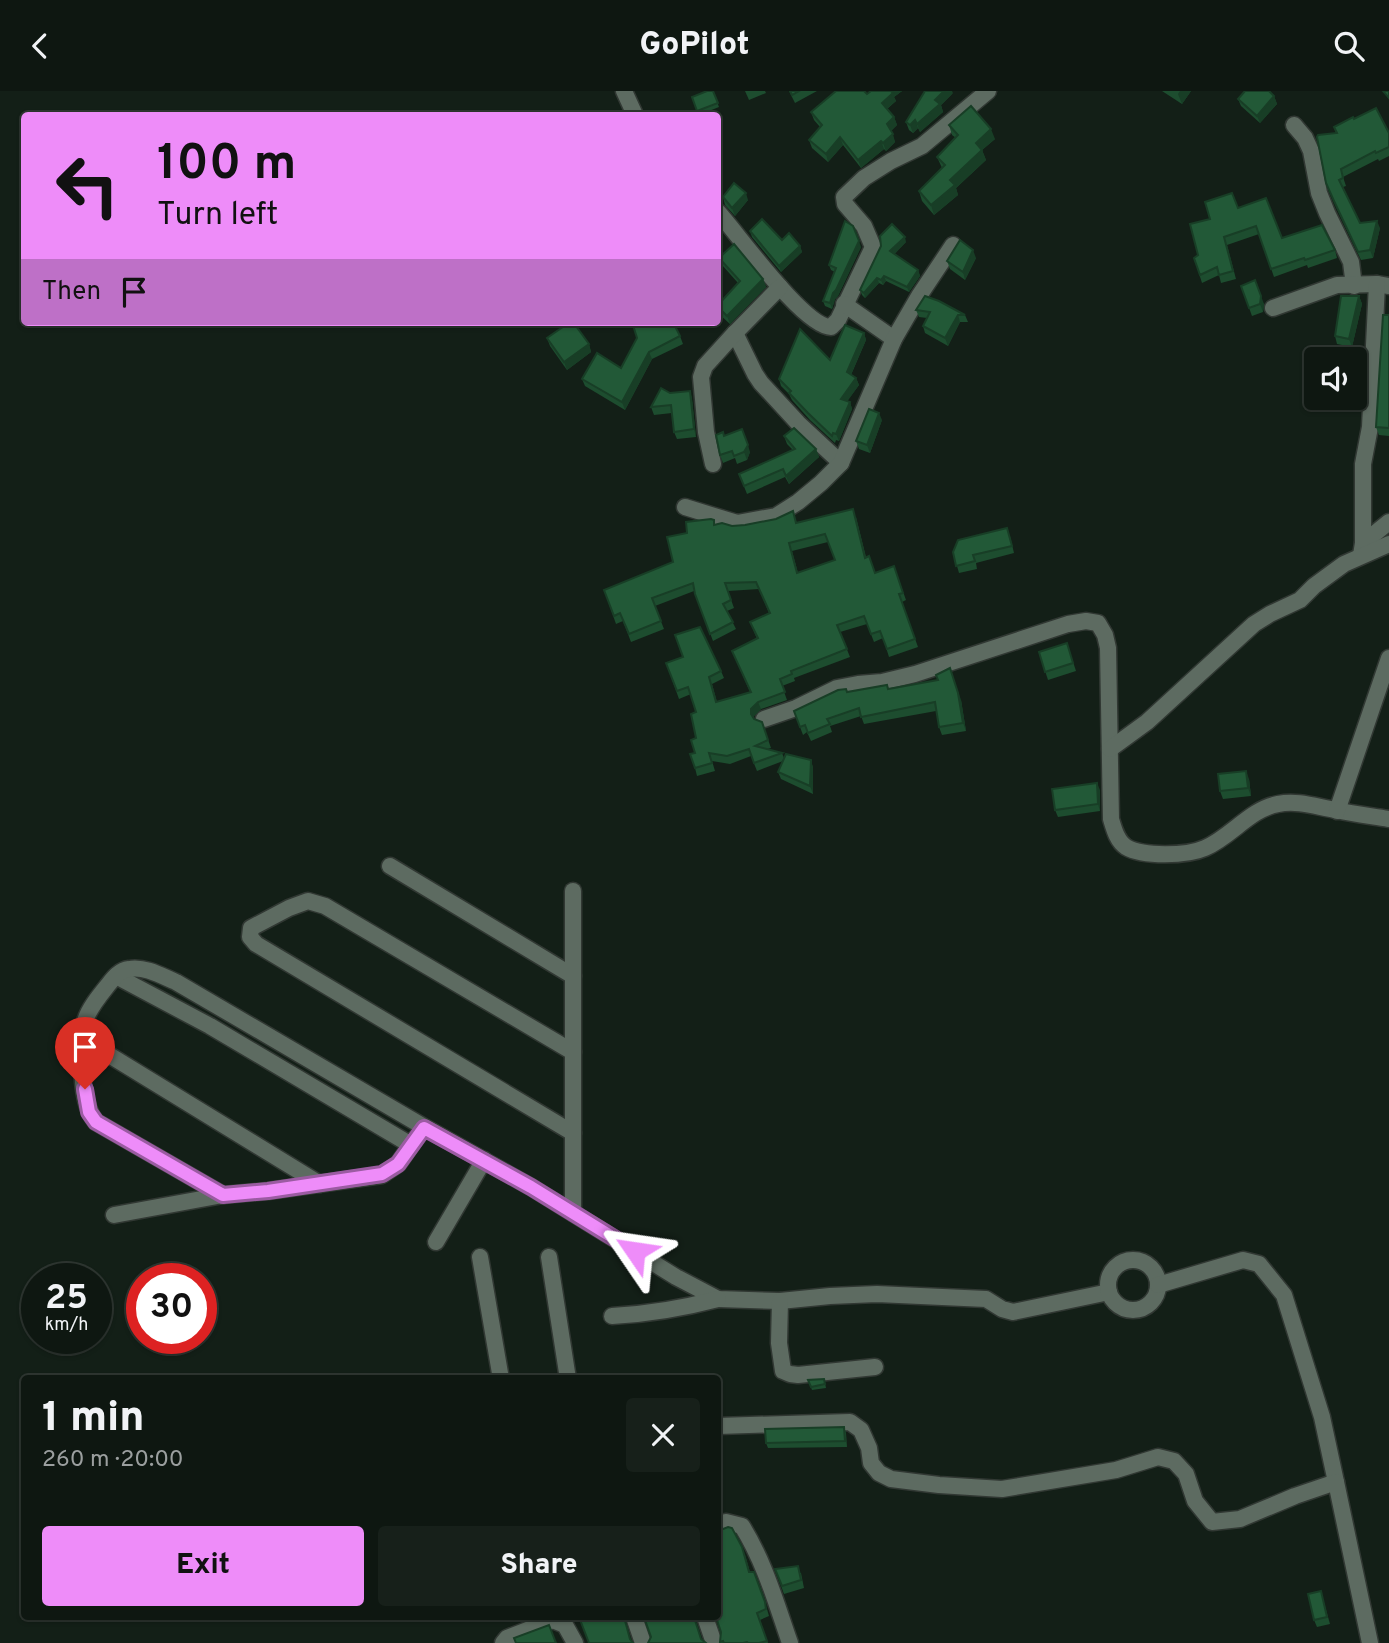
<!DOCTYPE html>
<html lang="en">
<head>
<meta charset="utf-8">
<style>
	body { margin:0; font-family:Overpass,sans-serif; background:#17201a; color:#f1f3f6; height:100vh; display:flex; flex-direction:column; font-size:26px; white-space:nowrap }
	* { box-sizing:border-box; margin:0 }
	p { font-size:23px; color:#9b9f9f }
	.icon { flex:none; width:38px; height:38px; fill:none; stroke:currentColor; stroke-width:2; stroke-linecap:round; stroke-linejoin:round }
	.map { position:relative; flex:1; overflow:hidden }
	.sheet { position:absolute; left:21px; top:1284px; width:700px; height:245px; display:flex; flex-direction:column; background:#0e1711; border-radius:7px; box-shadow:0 2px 5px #0004,0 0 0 2px #2e3631 }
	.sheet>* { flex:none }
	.hud { position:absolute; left:21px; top:21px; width:700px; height:214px; border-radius:7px; box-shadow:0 2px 5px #0004,0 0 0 2px #2e3631; background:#ee8cf9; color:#111; overflow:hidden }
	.fabs { position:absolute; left:1304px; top:256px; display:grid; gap:14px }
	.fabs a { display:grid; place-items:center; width:63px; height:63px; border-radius:7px; background:#0e1711; box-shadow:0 2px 5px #0004,0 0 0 2px #2e3631; font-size:35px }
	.speed { position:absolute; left:21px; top:1172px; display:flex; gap:14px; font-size:35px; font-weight:700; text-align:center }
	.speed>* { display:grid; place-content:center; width:91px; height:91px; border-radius:50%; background:#0e1711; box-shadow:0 2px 5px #0004,0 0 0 2px #2e3631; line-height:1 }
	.speed small { font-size:18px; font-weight:400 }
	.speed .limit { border:10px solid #d22; background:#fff; color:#111 }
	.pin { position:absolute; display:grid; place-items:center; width:60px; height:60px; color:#fff; margin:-72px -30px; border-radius:50% 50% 50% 0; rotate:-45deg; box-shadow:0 0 7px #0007 }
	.pin .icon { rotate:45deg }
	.me { position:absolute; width:77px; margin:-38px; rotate:302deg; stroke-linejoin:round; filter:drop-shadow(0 0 5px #0008) }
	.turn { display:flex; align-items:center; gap:24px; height:147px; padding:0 21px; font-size:32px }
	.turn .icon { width:91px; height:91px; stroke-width:2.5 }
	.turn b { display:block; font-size:49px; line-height:60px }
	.then { display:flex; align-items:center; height:66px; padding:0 21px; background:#0003; gap:14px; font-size:26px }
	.round { display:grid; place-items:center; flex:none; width:74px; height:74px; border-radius:7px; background:#17201a }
	.headline { display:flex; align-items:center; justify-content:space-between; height:119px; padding:0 21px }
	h1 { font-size:42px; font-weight:800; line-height:52px }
	.action { display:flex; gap:14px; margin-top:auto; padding:14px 21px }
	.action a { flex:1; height:80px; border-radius:7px; background:#ee8cf9; color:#111; font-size:28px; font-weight:800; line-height:80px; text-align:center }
	.action a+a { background:#17201a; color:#f1f3f6 }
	header { display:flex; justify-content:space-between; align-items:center; height:91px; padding:0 21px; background:#0e1711; font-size:32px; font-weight:800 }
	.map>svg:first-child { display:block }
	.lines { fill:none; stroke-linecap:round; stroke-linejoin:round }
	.minor-casing { stroke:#313833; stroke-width:19 }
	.minor { stroke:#5d6b61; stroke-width:16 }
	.wall { fill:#1d4d2f; fill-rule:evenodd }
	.shaded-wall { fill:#183e26 }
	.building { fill:#225937; stroke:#183e26; stroke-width:2; fill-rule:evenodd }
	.route-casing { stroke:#9b5ba2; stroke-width:18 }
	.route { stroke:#ee8cf9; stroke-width:12 }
</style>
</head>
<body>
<header><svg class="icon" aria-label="back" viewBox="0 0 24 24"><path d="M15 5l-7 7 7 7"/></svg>GoPilot<svg class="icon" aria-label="search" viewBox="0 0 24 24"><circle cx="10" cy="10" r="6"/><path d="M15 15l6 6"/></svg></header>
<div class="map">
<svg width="1389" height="1552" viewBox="0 0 1389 1552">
	<rect width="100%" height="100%" fill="#131f17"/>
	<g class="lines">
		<defs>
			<g id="minor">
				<path d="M624,0l11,24"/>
				<path d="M1294,34l11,13 6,13 8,42 8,20 24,49 3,24"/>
				<path d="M718,121c20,22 86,115 113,115l7,-7 35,-73 -9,-21 -19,-22 -1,-7 20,-19 27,-17 31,-15 66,-55"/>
				<path d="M844,213l50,35"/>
				<path d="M1273,217l64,-23 40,-1 12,2"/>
				<path d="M735,242l20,41 6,9 37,40 43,40"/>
				<path d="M713,373l-7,-32 -5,-55 4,-11 30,-33 45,-46"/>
				<path d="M685,416l52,16 39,-7 22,-14 23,-19 20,-20 53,-124 25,-43 34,-51"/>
				<path d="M1363,452l26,-21"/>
				<path d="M1361,464l2,-12v-79l7,-37 7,-143"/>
				<path d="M764,628l32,-11 41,-20 21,-4 24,-2 33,-8 153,-50 18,-3 12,2 7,12 3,13 3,171c3,10 6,22 15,28 17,10 61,9 79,1 26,-11 45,-39 73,-44 20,-4 39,3 58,6 18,4 35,6 53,9"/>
				<path d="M1110,658l37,-27 107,-98 16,-10 30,-14 14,-14 30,-22 45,-20"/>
				<path d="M1337,720l52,-153"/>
				<path d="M390,775l183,110"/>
				<path d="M116,885l94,50 201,119"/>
				<path d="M83,948l237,145"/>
				<path d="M573,1042l-317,-189 -6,-7 1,-9 38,-20 19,-7 17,5 248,146"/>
				<path d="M223,1104l-127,-73c-2,-3 -5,-6 -6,-10 -9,-19 -11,-71 -5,-91 4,-13 15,-26 23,-36 6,-8 12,-15 21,-16 16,-3 33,7 47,13l248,145 107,60 145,90 42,22 62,2 50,-5 47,-2 109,5 16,10 11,3 96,-20"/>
				<path d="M573,1122v-322"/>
				<path d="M114,1124l109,-20 45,-4 114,-16 16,-11 18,-26"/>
				<path d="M436,1151l48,-82"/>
				<path d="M480,1166l21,122"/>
				<path d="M549,1166l19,122"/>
				<circle cx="1133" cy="1194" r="25"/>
				<path d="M1158,1194l85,-25 16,4 25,31 38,122 14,65"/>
				<path d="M780,1210l-1,42 4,28 7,3 8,1 77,-8"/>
				<path d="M612,1225c38,-2 68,-7 106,-17"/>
				<path d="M718,1335l132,-4 11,8 8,18 2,15 8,10 12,6 48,6 63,4 114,-19 42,-13 16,4 12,13 9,27 17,21 28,-3 55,-23 41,-14 34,161"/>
				<path d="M718,1433l8,-2 16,4c23,37 34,77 48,117"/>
				<path d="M634,1526l9,26"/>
				<path d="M705,1526l9,26"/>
				<path d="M503,1552l4,-5 46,-18 12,5 10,18"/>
			</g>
		</defs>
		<use href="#minor" class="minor-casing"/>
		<use href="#minor" class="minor"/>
	</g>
	<g class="wall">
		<path d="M713,0l6,16 -20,8 -7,-18z"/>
		<path d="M745,0h20l1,2 -17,7z"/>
		<path d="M789,0h28l-22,12z"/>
		<path d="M871,0h31l-8,6 2,4 -9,8 7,8 3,8 -6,6 4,11 -9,9 -2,-2 -23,19 -18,-23 -15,17 -16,-14 -3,-8 11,-13 -6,-7 -3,-8 56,-18z"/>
		<path d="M1162,0h29l-9,13z"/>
		<path d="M953,2l-12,12 2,7 -23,20 -2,-4 -5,5 -4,-3 -3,-8z"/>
		<path d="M1274,5l3,8 -17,19 -19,-17 -3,-7z"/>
		<path d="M1354,28l35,14v23l-10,5 -1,-2 -35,18 3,9 -3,1 17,36 20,5 -7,30 -12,2 -24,-51 -11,-26 10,-49 -2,-7z"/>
		<path d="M949,34l46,14 -13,11 4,10 -30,28 2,7 -24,20 -12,-14 -3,-10 23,-23 -5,-11 19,-19 -4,-3z"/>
		<path d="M723,106l25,3 -13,16 -10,-11z"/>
		<path d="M1238,117l44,30 53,12 2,8 -29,10 -1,-3 -33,12 -15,-43 -32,11 9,34 -15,4 -2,-8 -17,8 -8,-25 4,-3 12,-36z"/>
		<path d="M750,140l50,15 2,6 -21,20 -29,-35z"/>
		<path d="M906,151l-12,12 24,16 2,6 -11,16 -23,-11 -3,4 -4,-2 -14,15 -3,-3 -2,-5 21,-44z"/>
		<path d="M861,156l-23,49 -3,3 -3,10 -7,-3 -2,-5 12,-29 -4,-2 -2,-5z"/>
		<path d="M719,167l44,21 3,8 -36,37 -11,-10 -1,-9 20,-22 -16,-18z"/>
		<path d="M976,167l-11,22 -15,-11 -3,-8z"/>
		<path d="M1241,195l23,18 -1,8 -11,4z"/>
		<path d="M1359,205l3,8 -10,43 -15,-3 -2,-8z"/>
		<path d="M916,219l49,5 3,7h-8l-12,24 -23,-13 -2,-7 4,-8 -8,-1z"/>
		<path d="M1389,224v121l-10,-1 -3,-8z"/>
		<path d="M864,242l2,7 -15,35 5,3 3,7 -12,16 3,1 2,7 -13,32 -3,-1 -1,3 -25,-23 -18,-20 -3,-6 -8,-8 -2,-7 51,-19z"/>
		<path d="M680,245l3,8 -31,15 -27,51 -40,-24 -3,-7 39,-11 16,-30z"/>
		<path d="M547,247l42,6 2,8 -24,18 -17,-24z"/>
		<path d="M690,300l2,8 4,38 -19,2 -3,-7 -2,-19 -18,2 -3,-8z"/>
		<path d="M882,329l-12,33 -11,-4 -3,-8z"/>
		<path d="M724,345l26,16 -3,8 -10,4 -2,-6 -12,5 -3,-8z"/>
		<path d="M784,345l32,13 3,8 -30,27 -4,-7 -38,17 -8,-20 54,-24 -6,-6z"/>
		<path d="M856,426l10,40 9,16 19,-7 12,34 -4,2 16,45 -29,10 -6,-19 -9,4 -7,-18 -27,8 10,25 -56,21 1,3 -13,5 5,14 -26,9 -7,7v3l8,3 9,26 -4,1 15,4 2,5 27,2 2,8v26l-32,-15 -3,-7 5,-11 -26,10 -6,-15 -21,8 -18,-3 3,10 -18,5 -2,-8 1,-56 -5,-18 -12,5 -13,-36 55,8 3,7 -12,6 5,18 33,-10 -18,-41 25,-12 -7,-17 19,-9 -10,-24 -31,2 6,17 -7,3 9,18 -23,12 -19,-50 -39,15 9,23 -33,13 -8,-21 -7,3 -12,-34 69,-28 14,-29 27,-13 1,4 17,2 65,-4zM828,451l7,18 -37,13 -6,-22z"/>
		<path d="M1010,445l4,17 -38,10 1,6 -18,4 -6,-21z"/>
		<path d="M1067,552l9,28 -28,9 -9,-28z"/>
		<path d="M889,598l72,11 5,31 -24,4 -3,-8 -3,-16 -72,13 -3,-8 -31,10 2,6 -21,9 -4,-9 -4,3 -9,-24 53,-19z"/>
		<path d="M1249,688l2,17 -28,3 -3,-8z"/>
		<path d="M1100,699v21l-42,6 -3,-7z"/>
		<path d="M808,1289l17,3 1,5 -14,2z"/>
		<path d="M844,1336l2,6 1,14 -79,1 -2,-5z"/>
		<path d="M745,1464l5,17 17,37 2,7 -9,4 8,23h-48l1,-11z"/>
		<path d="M775,1478l26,4 3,15 -20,6z"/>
		<path d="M1323,1508l7,25 -13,3 -3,-7z"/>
	</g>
	<g class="shaded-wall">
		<path d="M890,0h12l-8,6 2,4 -11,9 -3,-7z"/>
		<path d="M944,0h8l1,2 -12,12 2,7 -23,20 -3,-8 18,-24z"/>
		<path d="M1180,0h11l-9,13 -4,-10z"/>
		<path d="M1274,5l3,8 -17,19 -3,-7z"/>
		<path d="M894,26l3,8 -7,6 -3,-7z"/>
		<path d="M915,29l3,8 -5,5 -3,-8z"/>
		<path d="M991,38l4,10 -13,11 4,10 -30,28 2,7 -24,20 -3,-10 45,-62z"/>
		<path d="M893,43l2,8 -9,9 -3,-8z"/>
		<path d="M840,46l3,8 -15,17 -2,-8z"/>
		<path d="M881,50l3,8 -23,19 -3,-8z"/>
		<path d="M746,102l2,7 -13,16 -3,-8z"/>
		<path d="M1377,130l3,7 -7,30 -3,-8z"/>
		<path d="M905,146l1,5 -14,15 -2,-6z"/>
		<path d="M859,150l2,6 -23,49 -3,3 -3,10 -2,-6 3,-10z"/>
		<path d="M800,155l2,6 -21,20 -2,-6z"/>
		<path d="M973,159l3,8 -11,22 -2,-8z"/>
		<path d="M918,179l2,6 -11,16 -2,-5z"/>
		<path d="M884,185l2,5 -3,4 -2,-5z"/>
		<path d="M877,187l2,5 -14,15 -1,-5z"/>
		<path d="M763,188l3,8 -36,37 -3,-8z"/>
		<path d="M1261,205l3,8 -1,8 -3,-8z"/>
		<path d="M1359,205l3,8 -10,43 -3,-8z"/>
		<path d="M958,224l2,7 -12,24 -3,-8z"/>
		<path d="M864,242l2,7 -17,39 -2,-7z"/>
		<path d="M589,253l2,8 -24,18 -3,-8z"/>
		<path d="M649,261l3,7 -27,51 -3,-8z"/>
		<path d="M856,287l3,7 -15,21 -3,-7z"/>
		<path d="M690,300l2,8 4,38 -2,-8z"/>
		<path d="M850,311l2,7 -13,32 -3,-7z"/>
		<path d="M879,322l3,7 -12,33 -3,-8z"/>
		<path d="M748,354l2,7 -3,8 -3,-8z"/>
		<path d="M816,358l3,8 -30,27 -3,-8z"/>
		<path d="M950,577l11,32 5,31 -3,-8z"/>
		<path d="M758,611l3,7 -7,7v6l-3,-8v-5z"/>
		<path d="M811,669l2,8v26l-3,-8z"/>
		<path d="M1246,680l3,8 2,17 -3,-8z"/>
		<path d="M1097,692l3,7v21l-2,-7z"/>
	</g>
	<g class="building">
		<path d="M707,0h6l5,12 -21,8 -5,-14z"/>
		<path d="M790,0h9l-7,4z"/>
		<path d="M836,0h28l3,3 4,-3h20l2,2 -11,10 12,14 -7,7 6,10 -10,9 -2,-2 -23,19 -18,-23 -14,17 -17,-14 13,-15 -11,-13z"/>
		<path d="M925,0h19l-9,9 5,4 -23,20 -2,-4 -5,5 -4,-3z"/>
		<path d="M1245,0h24l5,5 -17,20 -19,-17z"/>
		<path d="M1383,0h6v7z"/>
		<path d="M971,15l20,23 -15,14 6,7 -32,30 5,5 -24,20 -12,-14 26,-26 -8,-8 21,-22 -9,-10z"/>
		<path d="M1376,17l13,25v14l-13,6 -1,-2 -34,18 2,9 -4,2 21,43 17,-2 -7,29 -12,2 -24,-51 -8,-18 -9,-46 1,-2 19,-2 -3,-6 19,-10 1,2z"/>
		<path d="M734,92l12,10 -14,15 -9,-11z"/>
		<path d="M1232,102l6,15 28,-10 16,40 40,-13 13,25 -30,10 -1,-2 -33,11 -15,-43 -32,11 9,34 -14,4 -2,-8 -17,8 -6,-17 4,-3 -8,-31 20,-5 -5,-17z"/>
		<path d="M762,128l20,21 7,-7 11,13 -21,20 -29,-35z"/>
		<path d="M845,130l8,5 6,15 -23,49 -3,3 -3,10 -7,-2 13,-33 -7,-3z"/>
		<path d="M892,133l13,13 -15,14 28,19 -11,17 -23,-11 -3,4 -4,-2 -13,15 -4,-3 21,-44 -1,-10z"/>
		<path d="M960,149l13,10 -10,22 -16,-11z"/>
		<path d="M734,153l29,35 -36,37 -9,-9v-2l22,-24 -21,-23z"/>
		<path d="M1255,189l6,16 -1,8 -11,4 -8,-22z"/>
		<path d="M925,205l14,5 26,14h-7l-13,23 -22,-12 7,-14 -14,-2z"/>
		<path d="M1341,205h18l-10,43 -14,-3z"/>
		<path d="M1383,224h6v113l-13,-1z"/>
		<path d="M570,231h3l16,22 -25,18 -17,-24z"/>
		<path d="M632,231h41l7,14 -31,16 -27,50 -40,-23 15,-26 24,15 16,-30z"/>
		<path d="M845,234l19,8 -17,39 9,6 -15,21 9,3 -14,32 -3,-1 -1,3 -24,-23 -19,-20 2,-2 -12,-12 21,-50 30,31z"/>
		<path d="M661,297l9,5 20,-2 4,38 -20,3 -3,-27 -20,2z"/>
		<path d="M869,318l10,4 -12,32 -11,-4z"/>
		<path d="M794,337l22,21 -30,27 -3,-7 -39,17 -5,-12 56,-25 -11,-13z"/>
		<path d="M742,338l6,16 -4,7 -10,4 -2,-5 -12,4 -4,-20 7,-3 1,4z"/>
		<path d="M853,418l12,49 4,-2 6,17 19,-7 9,27 -4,1 16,45 -28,10 -7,-18 -9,3 -7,-18 -27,9 10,24 -56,22 1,3 -12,5 5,13 -27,10 -7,7v5l3,5 8,3 6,18 -13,6 27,7 -28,10 -5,-14 -22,7 -18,-3 3,10 -17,5 -5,-14 5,-1 -4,-13 5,-2 -5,-24 5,-2 -8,-25 -11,4 -11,-28 17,-6 -8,-22 25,-8 21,44 -12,6 7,25 35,-10 -19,-41 26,-13 -8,-16 20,-9 -14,-31 -31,1 6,17 -8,4 10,18 -23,12 -15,-40 -2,-11 -41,15 9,23 -32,13 -9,-21 -6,3 -10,-26 69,-28 -6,-25 20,-4 -1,-11 25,-3 3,1v5l8,-2 10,3 13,-1 31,-6 17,-8 3,12zM825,443l10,26 -38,13 -8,-30z"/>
		<path d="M1007,437l5,18 -39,9 2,6 -19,5 -3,-14 5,-12z"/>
		<path d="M1067,552l6,20 -28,9 -6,-20z"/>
		<path d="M950,577l8,25 5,30 -24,4 -4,-25 -74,15 -2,-9 -32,11 3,5 -22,9 -3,-8 -5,2 -6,-16 44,-21 8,-1 1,3 40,-7 1,4 50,-9 -2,-5z"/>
		<path d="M786,663l25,6 -1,26 -32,-14z"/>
		<path d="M1246,680l2,17 -28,3 -2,-17z"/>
		<path d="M1097,692l1,21 -43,6 -3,-21z"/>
		<path d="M824,1288l1,5 -14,3 -3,-7z"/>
		<path d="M844,1336l1,14 -79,2 -1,-14z"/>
		<path d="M728,1436l4,1 10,19 7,25h5l11,30 1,7 -9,4 10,28 -8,2h-11l-1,-1 -4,1h-19l-1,-2 -3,1 1,-10 -5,-15h2v-86z"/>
		<path d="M798,1475l3,14 -19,6 -7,-17z"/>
		<path d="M1321,1500l6,26 -13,3 -6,-26z"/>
		<path d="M579,1526h45l6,22 3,4h-44z"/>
		<path d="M644,1526h50l7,22 5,4h-58l3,-6z"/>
		<path d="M549,1534l7,18h-40l-2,-5z"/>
	</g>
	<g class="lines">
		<defs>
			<path id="route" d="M85,998l4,23 7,10 127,73 45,-4 114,-17 16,-10 26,-36 107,59 104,64"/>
		</defs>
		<use href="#route" class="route-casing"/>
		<use href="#route" class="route"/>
	</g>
</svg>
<div class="fabs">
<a><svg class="icon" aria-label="sound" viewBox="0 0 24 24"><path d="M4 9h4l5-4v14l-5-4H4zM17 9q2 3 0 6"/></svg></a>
</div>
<div class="speed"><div>25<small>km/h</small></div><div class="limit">30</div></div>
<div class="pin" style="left:85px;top:998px;background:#d93025"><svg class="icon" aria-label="arrive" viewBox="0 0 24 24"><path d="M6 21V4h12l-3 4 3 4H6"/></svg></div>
<svg class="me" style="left:635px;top:1160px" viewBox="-20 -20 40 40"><path d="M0-17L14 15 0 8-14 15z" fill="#ee8cf9" stroke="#fff" stroke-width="4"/></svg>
<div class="hud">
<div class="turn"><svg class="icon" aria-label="left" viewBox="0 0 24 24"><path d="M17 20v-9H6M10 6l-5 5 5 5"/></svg><div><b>100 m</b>Turn left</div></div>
<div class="then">Then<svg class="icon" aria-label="arrive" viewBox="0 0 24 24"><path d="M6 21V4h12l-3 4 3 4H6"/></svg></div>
</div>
<section class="sheet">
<div class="headline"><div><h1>1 min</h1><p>260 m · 20:00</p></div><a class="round"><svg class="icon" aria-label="close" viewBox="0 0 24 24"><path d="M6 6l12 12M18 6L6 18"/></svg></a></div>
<div class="action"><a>Exit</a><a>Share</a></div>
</section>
</div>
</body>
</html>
